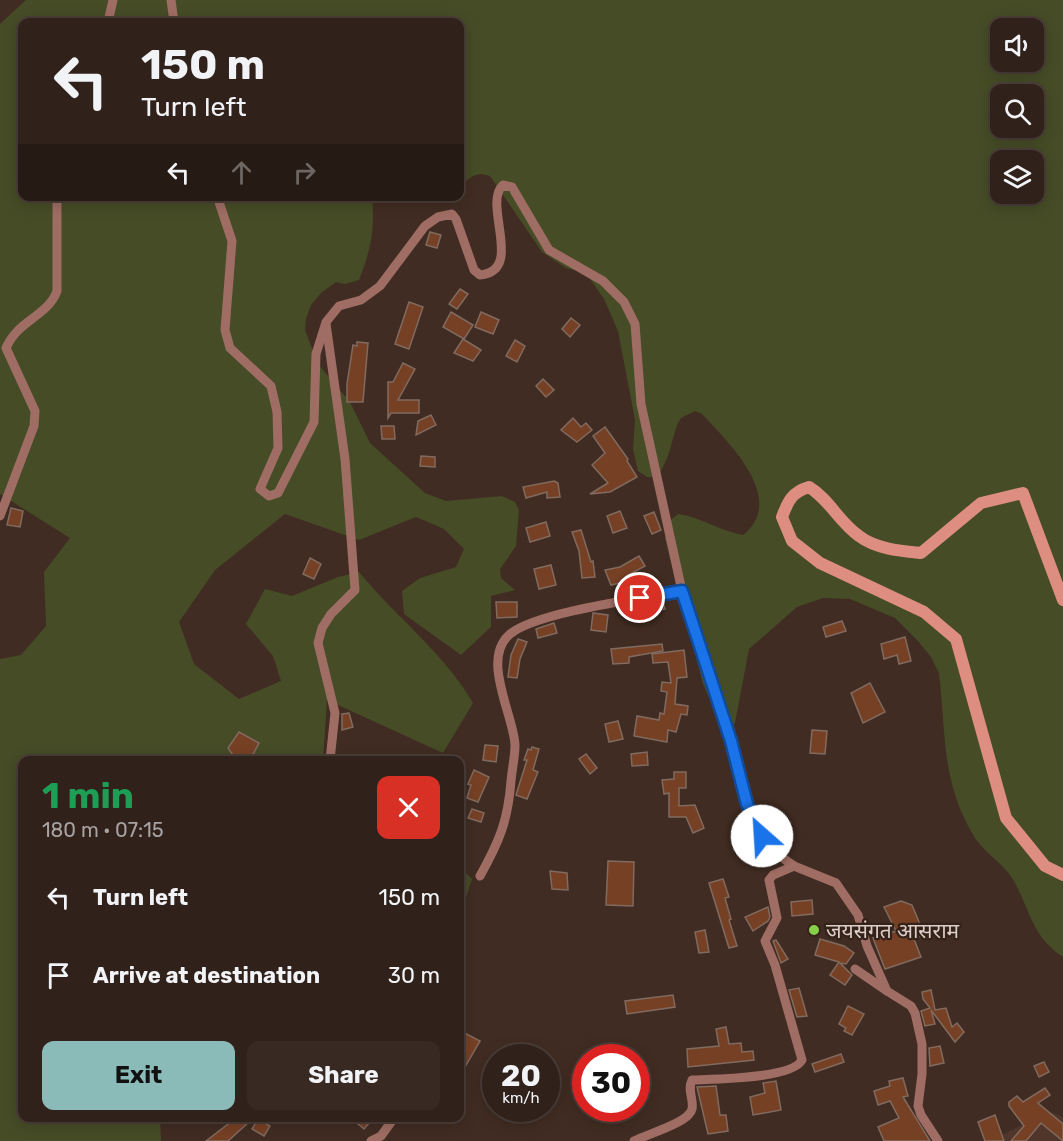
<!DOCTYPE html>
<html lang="en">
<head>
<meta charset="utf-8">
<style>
	body { margin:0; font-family:Rubik,"Noto Sans Devanagari",sans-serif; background:#382923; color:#f1f3f6; height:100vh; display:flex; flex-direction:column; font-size:22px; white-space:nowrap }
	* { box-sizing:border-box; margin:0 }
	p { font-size:20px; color:#a8a3a2 }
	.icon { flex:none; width:33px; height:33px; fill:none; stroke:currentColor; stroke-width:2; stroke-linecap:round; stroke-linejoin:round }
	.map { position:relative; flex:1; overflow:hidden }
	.panel { position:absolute; left:18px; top:756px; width:446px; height:366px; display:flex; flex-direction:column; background:#30211a; border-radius:12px; box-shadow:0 3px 15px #0003,0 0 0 2px #4b3e39 }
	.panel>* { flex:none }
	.banner { position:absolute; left:18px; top:18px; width:446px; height:183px; border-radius:12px; box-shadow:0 3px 15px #0003,0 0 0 2px #4b3e39; background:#30211a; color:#f1f3f6; overflow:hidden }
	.fabs { position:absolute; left:990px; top:18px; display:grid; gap:12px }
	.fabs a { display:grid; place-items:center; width:54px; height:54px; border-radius:12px; background:#30211a; box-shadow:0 3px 15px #0003,0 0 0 2px #4b3e39; font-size:30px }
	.speed { position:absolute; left:482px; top:1044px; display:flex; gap:12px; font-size:30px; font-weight:700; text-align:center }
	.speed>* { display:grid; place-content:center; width:78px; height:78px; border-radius:50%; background:#30211a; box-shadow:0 3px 15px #0003,0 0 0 2px #4b3e39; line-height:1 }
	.speed small { font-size:15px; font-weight:400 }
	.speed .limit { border:9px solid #d22; background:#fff; color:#111 }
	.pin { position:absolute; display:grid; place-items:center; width:51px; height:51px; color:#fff; margin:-26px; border:3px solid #fff; border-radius:50%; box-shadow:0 2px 6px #0007 }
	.me { position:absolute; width:66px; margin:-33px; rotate:334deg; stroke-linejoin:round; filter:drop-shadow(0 0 4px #0008) }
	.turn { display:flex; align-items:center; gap:21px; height:126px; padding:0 24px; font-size:27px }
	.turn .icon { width:78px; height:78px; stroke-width:2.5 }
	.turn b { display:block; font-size:42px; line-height:51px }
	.lanes { display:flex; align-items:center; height:57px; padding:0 24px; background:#0003; justify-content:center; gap:30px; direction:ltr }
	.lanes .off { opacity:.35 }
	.round { display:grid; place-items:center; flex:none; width:63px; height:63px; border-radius:12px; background:#382923 }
	.summary { display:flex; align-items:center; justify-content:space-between; height:102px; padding:0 24px }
	h1 { font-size:36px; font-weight:700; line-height:45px; color:#1e9e55 }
	.cta { display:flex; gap:12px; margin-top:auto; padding:12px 24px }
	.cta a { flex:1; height:69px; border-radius:12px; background:#8bbbb9; color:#111; font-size:24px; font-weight:700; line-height:69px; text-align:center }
	.cta a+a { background:#382923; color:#f1f3f6 }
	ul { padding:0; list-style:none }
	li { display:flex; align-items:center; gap:18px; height:78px; padding:0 24px }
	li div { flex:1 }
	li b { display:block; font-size:22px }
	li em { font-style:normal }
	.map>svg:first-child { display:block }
	.built { fill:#4f352a }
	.green { fill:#464c26; fill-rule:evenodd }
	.building { fill:#764025; stroke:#816a5f; stroke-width:1.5 }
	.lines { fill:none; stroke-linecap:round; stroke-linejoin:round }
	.street { stroke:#9f6d64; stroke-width:9 }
	.secondary { stroke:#dd8e80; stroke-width:12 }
	.route-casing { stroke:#114b97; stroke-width:15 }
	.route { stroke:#1a73e8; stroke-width:10 }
	.poi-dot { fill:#88cf49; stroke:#352219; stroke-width:2 }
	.labels { text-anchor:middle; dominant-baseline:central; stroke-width:4.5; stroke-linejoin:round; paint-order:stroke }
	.poi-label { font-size:21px; fill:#dccec9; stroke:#352219; text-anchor:start }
</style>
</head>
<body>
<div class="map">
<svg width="1063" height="1141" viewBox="0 0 1063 1141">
	<rect width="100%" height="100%" fill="#402c22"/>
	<path class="built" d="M1039,1108l24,9v24h-74l37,-18z"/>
	<g class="green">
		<path d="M26,0h1037v957c-31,-20 -33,-47 -49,-76 -10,-18 -32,-29 -42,-48 -31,-54 -26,-100 -33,-160l-8,-16 -13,-16 -23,-23 -45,-19 -27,-1 -26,9 -48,42 -14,74 -4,8 -7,1 -21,-48 -38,-145 2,-16 11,-9c23,3 42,17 65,21 45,-36 -15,-93 -41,-121l-7,-3 -14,7 -4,7 -9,31 -7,15 -7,6h-7l-9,-6 -5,-22 2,-29 -17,-89 -14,-32 -18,-26 -20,-5 -24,-16 -52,-76c-15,-5 -19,1 -31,11v-165h-437v174l350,1c3,34 -1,52 -13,83l-14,4 -9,-2 -15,11 -10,12 -5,14 -1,11 13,34 32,38 20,41 55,50 21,8 56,-5 13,6 4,8 -3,36 -16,23 1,9 14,12 -24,6v31l-30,28 -57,-41 -2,-23 18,-13 36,-11 8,-18 -20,-20 -28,-12 -57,23 -74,-26 -70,56 -36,52 15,42 45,35 42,-18 -8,-25 -27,-32 19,-35 27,7 46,-19 21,-5c37,45 85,81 114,131l-30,50 -116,-53 -4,60h-301v358h138l1,23h-161v-482l21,-4 25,-29 -2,-54 26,-34 -70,-44v-470zM1000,28h34v34h-34zM1000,94h34v34h-34zM1000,160h34v34h-34z"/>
		<path d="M459,866l13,13 -13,41z"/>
	</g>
	<g class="building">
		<path d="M430,232l11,3 -4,13 -11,-3z"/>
		<path d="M460,289l8,5 -11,15 -8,-5z"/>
		<path d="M409,302l14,5 -14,42 -14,-5z"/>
		<path d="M451,312l22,13 -9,14 -21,-12z"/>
		<path d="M481,312l18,8 -6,14 -18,-7z"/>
		<path d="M571,318l9,7 -10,12 -8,-8z"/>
		<path d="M463,339l18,11 -8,11 -19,-8z"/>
		<path d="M515,340l10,6 -8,16 -11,-6z"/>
		<path d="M357,342l11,1 -5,59h-16v-18l6,-39 4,1z"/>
		<path d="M403,363l12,6 -17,31h21v13h-28l-3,5v-36h5z"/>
		<path d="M543,379l11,11 -8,7 -10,-11z"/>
		<path d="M431,415l5,10 -20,10 2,-14z"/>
		<path d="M573,418l8,9 5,-4 6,7 -15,12 -16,-12z"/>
		<path d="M381,426h13l1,13h-13z"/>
		<path d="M605,427l23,32 -1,2 10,16 -27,15 -20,2 18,-11 -16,-18 13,-12 -12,-17z"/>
		<path d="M421,456l14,1v10l-15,-1z"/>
		<path d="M554,481l4,2 2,14 -13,1v-6l-21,6 -3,-11z"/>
		<path d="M11,508l12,3 -3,16 -13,-2z"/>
		<path d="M620,511l7,17 -14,5 -6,-17z"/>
		<path d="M654,512l7,18 -9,4 -8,-18z"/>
		<path d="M546,522l4,14 -20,6 -4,-14z"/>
		<path d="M581,530l10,32 2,-1 2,16 -13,1 -3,-27 -7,-19z"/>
		<path d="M639,556l6,10 -13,7 4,19 -10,2 -2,-12 -13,3 -6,-15 15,-3z"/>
		<path d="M310,558l11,6 -7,15 -11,-5z"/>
		<path d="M551,565l5,20 -17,4 -5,-20z"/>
		<path d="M663,601l2,8 -16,2 -1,-7z"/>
		<path d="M496,602h21v15l-20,1z"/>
		<path d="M593,613l15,2 -2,17 -15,-2z"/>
		<path d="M842,621l4,10 -20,6 -3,-10z"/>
		<path d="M554,623l3,10 -19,5 -2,-9z"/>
		<path d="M905,637l6,24 -12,3 -2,-9 -13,4 -3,-15z"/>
		<path d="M518,639l9,3 -7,17 -3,19 -9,-1 3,-22z"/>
		<path d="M662,644l1,7 -34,6v6l-16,1 -2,-15z"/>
		<path d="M684,650l3,27 -10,1 -2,26 13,2 -1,9 -6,-1 -5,18 -8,-2 -1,12 -33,-6 3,-20 22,4 1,-7 4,1 3,-22 -6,-1 1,-9 9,1 -3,-21 -15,1 -1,-9z"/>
		<path d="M870,683l15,29 -22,11 -12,-30z"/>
		<path d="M349,713l4,14 -11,3v-16z"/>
		<path d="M618,721l5,18 -14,3 -4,-18z"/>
		<path d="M812,730l15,1 -2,23 -15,-1z"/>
		<path d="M239,732l20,11 -8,15 -22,2 4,-5 -5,-7z"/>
		<path d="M485,745l13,1 -2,16 -13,-2z"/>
		<path d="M532,747l7,2 -6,21 5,2 -11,27 -11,-4 11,-35h-3l4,-11 3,1z"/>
		<path d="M647,752l1,13 -16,1 -1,-12z"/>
		<path d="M586,754l11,14 -7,6 -11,-15z"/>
		<path d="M474,770l15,7 -11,25 -11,-4 4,-13 -3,-1z"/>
		<path d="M674,772h12v16h-7v18l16,-1 9,23 -11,5 -7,-16h-17v-24l-5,1 -2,-14 12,-1z"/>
		<path d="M472,809l12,4 -3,9 -13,-4z"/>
		<path d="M608,861l26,1 -1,44 -27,-1z"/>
		<path d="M550,871l17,2 1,17 -16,-1z"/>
		<path d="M723,879l6,18 -4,1 6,21 -2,1 8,26 -8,2 -20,-65z"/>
		<path d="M812,900l1,14 -21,2 -1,-14z"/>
		<path d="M901,901l11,4 12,29 -10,5 7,18 -36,12 -12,-31 23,-7 -12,-24z"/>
		<path d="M768,907l2,10 -2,4 -15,10 -8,-14z"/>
		<path d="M705,930l4,22 -10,1 -4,-21z"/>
		<path d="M820,939l24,7 10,7 -8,11 -6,-1 12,12 -7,10 -15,-10 9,-13 -24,-7z"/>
		<path d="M776,940l12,19 -7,4 -8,-22z"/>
		<path d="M799,988l8,28 -10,1 -8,-27z"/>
		<path d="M931,990l4,20 11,-2 6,19 5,-4 7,9 -9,10 -24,-32 4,14 -10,2 -4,-15 9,-3 -7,-9 -1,-7z"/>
		<path d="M673,995l2,12 -48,7 -2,-13z"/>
		<path d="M848,1006l16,8 -12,21 -8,-4 2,-3 -7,-4z"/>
		<path d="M726,1027l3,17 12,-1 1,9 11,-1 1,9 -66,7 -1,-18 32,-3 -3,-17z"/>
		<path d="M459,1030l21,11 -15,26 -6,-3z"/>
		<path d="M940,1046l4,17 -14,3 -1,-18z"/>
		<path d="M841,1054l3,8 -29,10 -3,-8z"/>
		<path d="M1044,1062l5,10 -10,5 -5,-11z"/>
		<path d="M903,1078l5,18 -5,1 27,44h-46l-6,-14 21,-9 -9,-17 -12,4 -4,-14 16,-5 -1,-5z"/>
		<path d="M776,1081l5,29 -28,5 -3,-18 15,-4 -2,-10z"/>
		<path d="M716,1086l4,29h6l2,16 -20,3 -11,-47z"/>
		<path d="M1045,1088l5,7 -12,8 25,21v17l-22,-18 -15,18h-15l13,-15 -15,-20v-4l8,-6 6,6z"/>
		<path d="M995,1115l9,26h-19l-7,-19z"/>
		<path d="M236,1118h8l4,5 -20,18h-22z"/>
		<path d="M351,1118h14l5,4 -6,7z"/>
		<path d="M258,1119l12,7 -6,10 -12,-7z"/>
	</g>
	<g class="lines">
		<g class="street">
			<path d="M171,0l3,22"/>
			<path d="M108,22l5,-22"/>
			<path d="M217,196l15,45 -7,89 5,18 41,38 6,26 1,36 -18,41 9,7 9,-3 36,-71 2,-68 10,-32 13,-16 22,-6 19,-14 45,-60 13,-9 14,-3 4,5 18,51 6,5c45,-4 2,-71 23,-90l9,2 37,63 54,31 21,21 11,22 6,80 41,187 49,150 24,83 15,25 24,17 42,17 22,32 9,31 20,45 24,15 4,7 7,31v30l-4,32 3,9 17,26"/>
			<path d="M326,324l19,135 10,131 -24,24 -9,14 -4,15 17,70 -5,47"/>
			<path d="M0,516l34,-90 1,-15 -29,-63c12,-28 42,-32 51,-57v-95"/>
			<path d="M480,876c19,-34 28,-55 31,-95 1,-12 4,-24 4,-36 -1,-29 -34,-85 -6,-110 25,-23 136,-37 173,-44"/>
			<path d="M855,969l32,22"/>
			<path d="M371,1141l10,-5 13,-18"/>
			<path d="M634,1141c13,-7 55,-18 58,-32 2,-10 -5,-19 0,-29 22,-1 100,-1 110,-20l-27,-95 -10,-24 12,-23 -8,-38 4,-5 21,-9"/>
		</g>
		<path class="secondary" d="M1063,600l-40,-107 -42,10 -60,50c-20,-2 -45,-4 -62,-17 -20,-14 -30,-37 -50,-49 -17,5 -21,14 -27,30l10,24 28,22 104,49 32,27 50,179 39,48 18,9"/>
	</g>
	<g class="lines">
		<defs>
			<path id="route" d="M640,598l42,-7 49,150 16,63 15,32"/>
		</defs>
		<use href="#route" class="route-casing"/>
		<use href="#route" class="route"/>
	</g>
	<circle class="poi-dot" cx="814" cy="930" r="6"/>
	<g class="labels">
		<g class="poi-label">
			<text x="826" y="930">जयसंगत आसराम</text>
		</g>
	</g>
</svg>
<div class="fabs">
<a><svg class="icon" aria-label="sound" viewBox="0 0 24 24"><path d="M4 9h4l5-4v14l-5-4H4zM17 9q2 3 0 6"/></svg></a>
<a><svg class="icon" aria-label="search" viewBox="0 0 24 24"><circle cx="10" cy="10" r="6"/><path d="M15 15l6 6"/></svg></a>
<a><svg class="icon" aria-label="layers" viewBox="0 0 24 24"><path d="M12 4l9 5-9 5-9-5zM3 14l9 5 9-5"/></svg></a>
</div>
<div class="speed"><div>20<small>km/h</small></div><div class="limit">30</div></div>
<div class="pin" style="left:640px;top:598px;background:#d93025"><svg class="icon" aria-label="arrive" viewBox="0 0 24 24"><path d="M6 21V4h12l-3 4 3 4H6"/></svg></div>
<svg class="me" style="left:762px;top:836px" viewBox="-20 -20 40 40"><circle r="19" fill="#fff"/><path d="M0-13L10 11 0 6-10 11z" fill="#1a73e8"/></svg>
<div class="banner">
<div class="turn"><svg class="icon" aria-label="left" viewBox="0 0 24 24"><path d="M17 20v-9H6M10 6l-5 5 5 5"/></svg><div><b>150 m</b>Turn left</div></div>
<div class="lanes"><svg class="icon" aria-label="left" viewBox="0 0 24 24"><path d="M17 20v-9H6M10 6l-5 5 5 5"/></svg><svg class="icon off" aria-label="ahead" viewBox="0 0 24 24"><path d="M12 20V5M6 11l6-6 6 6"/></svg><svg class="icon off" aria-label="right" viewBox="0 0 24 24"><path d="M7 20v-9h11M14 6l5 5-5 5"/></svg></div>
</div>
<section class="panel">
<div class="summary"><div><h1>1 min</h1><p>180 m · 07:15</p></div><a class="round" style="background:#d93025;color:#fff"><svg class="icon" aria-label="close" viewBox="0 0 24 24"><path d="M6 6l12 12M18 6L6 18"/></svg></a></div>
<ul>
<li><svg class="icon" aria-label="left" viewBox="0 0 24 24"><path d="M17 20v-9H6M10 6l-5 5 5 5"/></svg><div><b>Turn left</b></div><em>150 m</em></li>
<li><svg class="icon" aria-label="arrive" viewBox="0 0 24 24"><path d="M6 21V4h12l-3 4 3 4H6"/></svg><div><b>Arrive at destination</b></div><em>30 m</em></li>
</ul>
<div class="cta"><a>Exit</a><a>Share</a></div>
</section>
</div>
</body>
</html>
